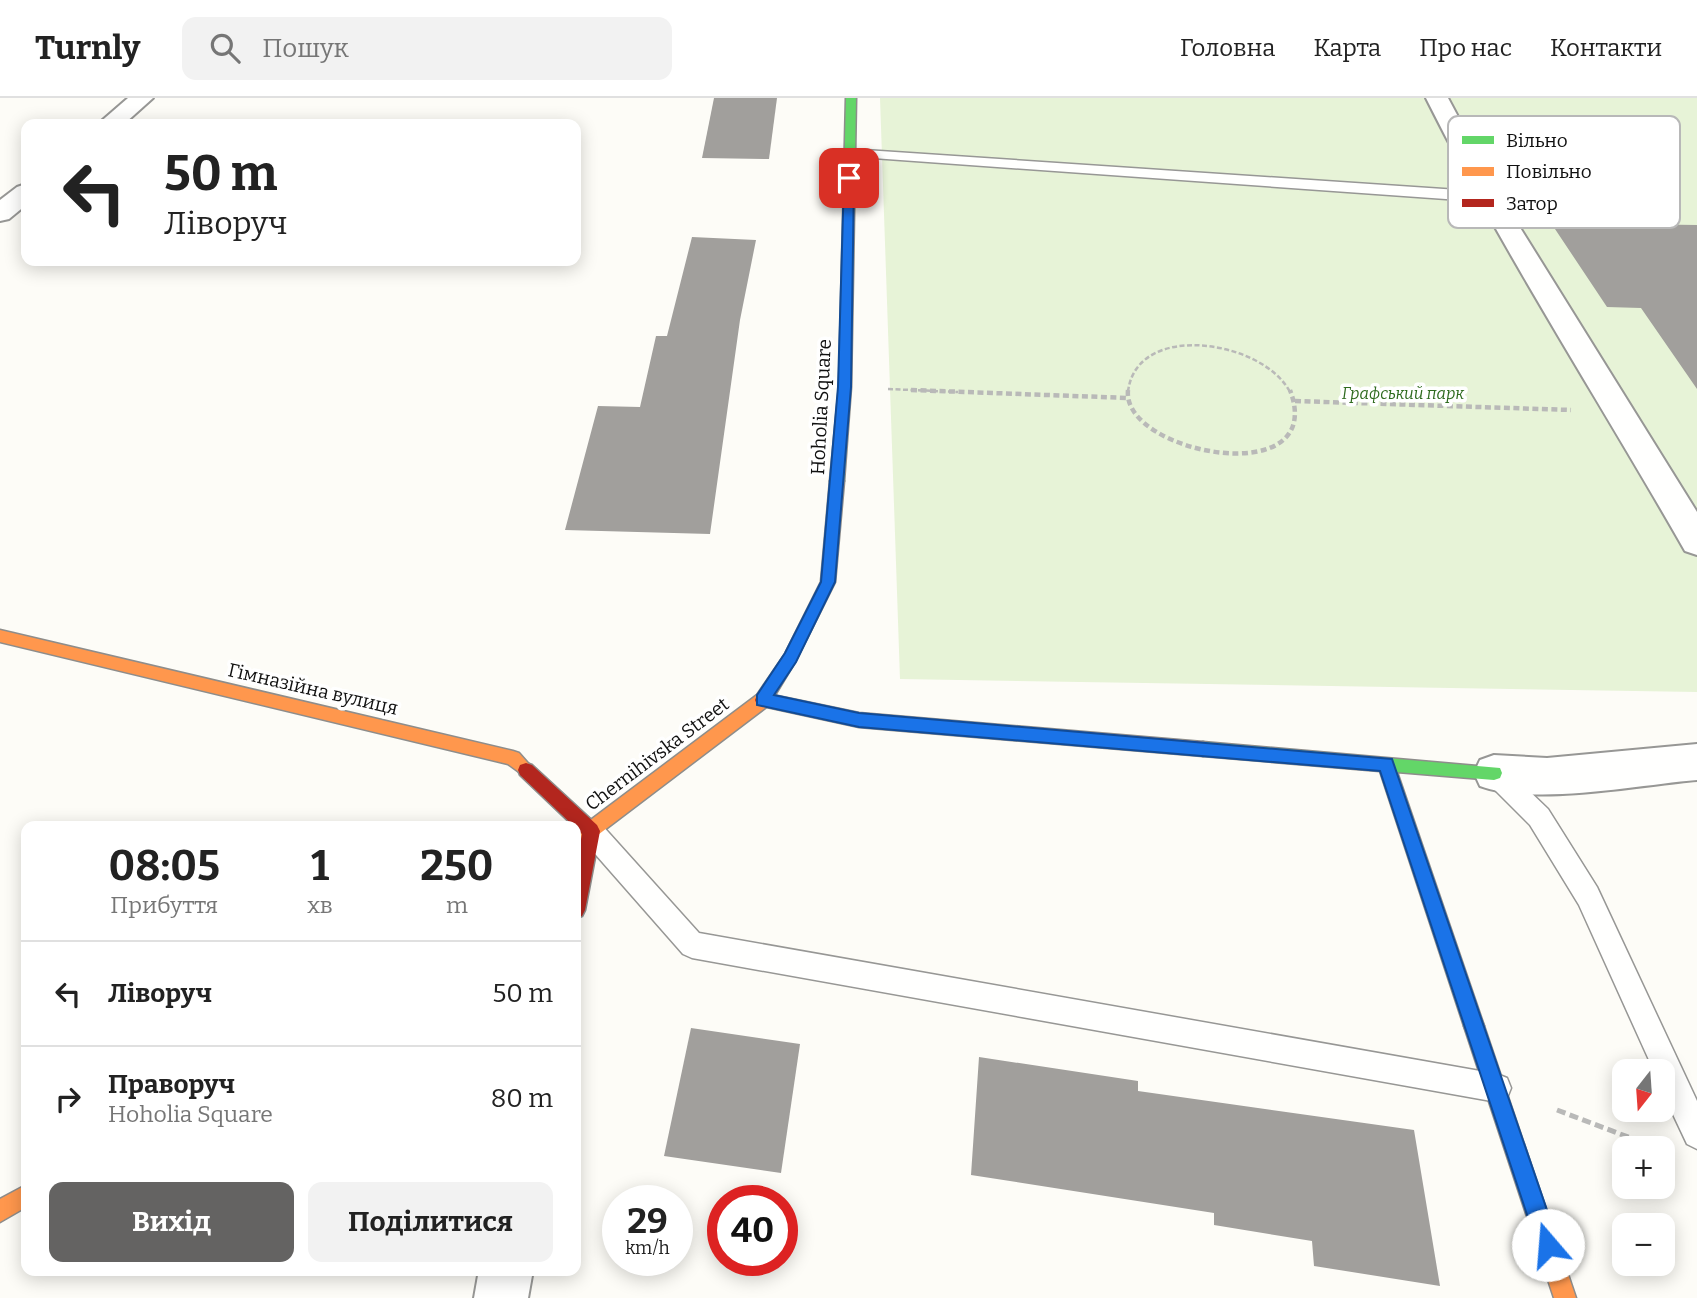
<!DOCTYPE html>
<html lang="uk">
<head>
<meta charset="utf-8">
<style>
	body { margin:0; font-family:Bitter,serif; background:#f2f2f2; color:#222; height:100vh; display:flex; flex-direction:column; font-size:26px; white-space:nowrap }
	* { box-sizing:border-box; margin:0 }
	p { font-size:23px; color:#767676 }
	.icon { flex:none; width:38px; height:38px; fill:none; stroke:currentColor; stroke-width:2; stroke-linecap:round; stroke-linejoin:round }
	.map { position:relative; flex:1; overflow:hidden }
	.drawer { position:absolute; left:21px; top:723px; width:560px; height:455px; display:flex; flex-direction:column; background:#fff; border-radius:14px; box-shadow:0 4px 18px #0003 }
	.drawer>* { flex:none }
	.hud { position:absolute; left:21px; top:21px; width:560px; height:147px; border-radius:14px; box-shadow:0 4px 18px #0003; background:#fff; color:#222; overflow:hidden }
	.needle { width:46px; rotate:197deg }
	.tools { position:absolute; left:1612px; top:961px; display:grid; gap:14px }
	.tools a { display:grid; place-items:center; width:63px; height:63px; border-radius:14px; background:#fff; box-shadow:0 4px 18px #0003; font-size:35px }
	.speed { position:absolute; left:602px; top:1087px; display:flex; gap:14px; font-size:35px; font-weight:700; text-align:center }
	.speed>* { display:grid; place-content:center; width:91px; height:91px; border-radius:50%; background:#fff; box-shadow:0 4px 18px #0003; line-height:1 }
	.speed small { font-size:18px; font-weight:400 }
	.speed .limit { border:10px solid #d22; background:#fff; color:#111 }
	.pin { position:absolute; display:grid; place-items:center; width:60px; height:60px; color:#fff; margin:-30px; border-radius:14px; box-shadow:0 4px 10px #0006 }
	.me { position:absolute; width:77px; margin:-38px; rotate:342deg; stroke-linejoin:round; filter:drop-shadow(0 0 5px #0008) }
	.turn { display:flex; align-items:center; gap:24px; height:147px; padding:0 28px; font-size:32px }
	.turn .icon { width:91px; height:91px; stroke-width:2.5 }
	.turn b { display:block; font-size:49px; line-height:60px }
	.eta { display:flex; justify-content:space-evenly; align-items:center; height:119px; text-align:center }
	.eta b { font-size:42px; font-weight:700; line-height:49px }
	.button { display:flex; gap:14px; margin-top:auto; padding:14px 28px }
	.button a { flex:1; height:80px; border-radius:14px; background:#646362; color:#fff; font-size:28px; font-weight:700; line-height:80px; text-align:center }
	.button a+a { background:#f2f2f2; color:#222 }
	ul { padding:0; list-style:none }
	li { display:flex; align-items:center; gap:21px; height:105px; padding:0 28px; border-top:2px solid #e0e0e0 }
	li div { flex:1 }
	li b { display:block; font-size:26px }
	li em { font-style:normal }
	header { display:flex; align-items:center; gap:42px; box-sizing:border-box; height:98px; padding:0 35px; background:#fff; border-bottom:2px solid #e0e0e0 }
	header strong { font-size:33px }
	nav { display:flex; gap:38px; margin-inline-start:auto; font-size:24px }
	.search { width:490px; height:63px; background:#f2f2f2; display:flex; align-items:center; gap:18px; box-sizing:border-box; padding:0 24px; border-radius:14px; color:#767676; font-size:26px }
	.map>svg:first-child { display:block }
	.green { fill:#e7f3d7 }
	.building { fill:#a19f9c }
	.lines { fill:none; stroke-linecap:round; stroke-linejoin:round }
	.lane-casing { stroke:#979795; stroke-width:3 }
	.street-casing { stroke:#979795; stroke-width:4 }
	.fast-casing { stroke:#8e8d8b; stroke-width:3 }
	.slow-casing { stroke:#8e8d8b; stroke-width:3 }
	.jam-casing { stroke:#8e8d8b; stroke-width:3 }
	.path-far2 { stroke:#b9b9b8; stroke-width:2.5; stroke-dasharray:5 2.5; stroke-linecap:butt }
	.path-far1 { stroke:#b9b9b8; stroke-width:4.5; stroke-dasharray:6 3.5; stroke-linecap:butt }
	.path { stroke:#b9b9b8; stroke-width:5; stroke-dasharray:9 4.5; stroke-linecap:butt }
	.lane { fill:#fffffe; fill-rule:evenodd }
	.street { fill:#fffffe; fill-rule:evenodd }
	.fast { fill:#63d668; fill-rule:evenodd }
	.slow { fill:#ff974d; fill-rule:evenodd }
	.jam { fill:#b3261e; fill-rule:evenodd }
	.route { fill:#1a73e8; stroke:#114b97; stroke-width:2 }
	.labels { text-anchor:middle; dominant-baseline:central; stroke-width:7; stroke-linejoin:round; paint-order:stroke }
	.far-park-label { font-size:16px; font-style:italic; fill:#2f6b1f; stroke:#fff }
	.street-label { font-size:19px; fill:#111; stroke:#fff }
	.key { fill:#fff; stroke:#b8b8b8; stroke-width:2 }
	.key-label { font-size:19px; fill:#111 }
</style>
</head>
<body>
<header>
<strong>Turnly</strong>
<div class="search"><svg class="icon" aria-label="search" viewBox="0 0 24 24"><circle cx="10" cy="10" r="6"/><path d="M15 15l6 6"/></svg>Пошук</div>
<nav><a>Головна</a><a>Карта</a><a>Про нас</a><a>Контакти</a></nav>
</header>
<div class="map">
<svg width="1697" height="1200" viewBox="0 0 1697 1200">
	<rect width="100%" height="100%" fill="#fdfcf7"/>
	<path class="green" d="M880,0h817v594l-797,-13z"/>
	<g class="building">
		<path d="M714,0h63l-8,61 -67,-1z"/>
		<path d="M1551,125l146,2v164l-56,-81 -34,-1z"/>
		<path d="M692,139l64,3 -16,80 -30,214 -145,-4 33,-124 42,1 16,-71h11z"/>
		<path d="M691,930l109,16 -19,129 -117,-17z"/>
		<path d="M979,959l159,24v10l276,39 26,156 -126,-20 -2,-25 -98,-16v-12l-243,-38z"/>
	</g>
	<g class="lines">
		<defs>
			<g id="lane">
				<path d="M850,51l638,43 8,5 -8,5 -643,-46 -2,-3z"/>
				<path d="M1494,664l8,3 46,44 49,78 100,214v48l-10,-5 -25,-53v-20h-8l-75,-166 -49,-80 -44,-44 -4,-8 4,-8z"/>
				<path d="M591,722l9,3 99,110 798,141 10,4 4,10 -4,10 -10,4 -805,-144 -9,-4 -101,-115 -3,-8 3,-8z"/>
			</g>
			<g id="street">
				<path d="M128,0h25l-29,26h-26z"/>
				<path d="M1426,0h22l53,99 196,315v43l-12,-4c-86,-151 -181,-297 -259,-453z"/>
				<path d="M26,86v21l-17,14 -9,2v-21l17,-13z"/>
				<path d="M1697,646v36c-60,5 -162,26 -217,6l-6,-13 6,-13 14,-5 53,3z"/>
				<path d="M479,1172h54l-5,28h-54z"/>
			</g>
			<g id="fast">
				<path d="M846,0h10l-5,289 -7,94 -7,5 -7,-5 9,-94z"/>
				<path d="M1203,644l297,26 2,5 -2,5 -6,2 -97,-8 87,254 -3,7 -7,3 -7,-3 -3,-7 -84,-255 -177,-15 -6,-2 -2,-5 2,-5z"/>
			</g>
			<g id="slow">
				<path d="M837,378l7,5 -9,101 -40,80 -26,43 -187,142 -6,2v-18l181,-136 28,-41 36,-72 9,-101z"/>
				<path d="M0,532l513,121 6,2 15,17 -2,5 -6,2 -18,-13 -508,-122z"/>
				<path d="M1474,918l7,3 3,7 92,272h-22l-90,-272 3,-7z"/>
				<path d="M26,1087v22l-26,15v-23z"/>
			</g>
			<g id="jam">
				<path d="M763,595l96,20 344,29 6,2 2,5 -2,5 -6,2 -344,-29 -102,-22 -2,-5 2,-5z"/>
				<path d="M526,665l6,2 65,60 3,6 -15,79 -3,6 -6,3v-54l6,-31 -62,-59 -2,-5 2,-5z"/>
			</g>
		</defs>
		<use href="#lane" class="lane-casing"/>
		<use href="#street" class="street-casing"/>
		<use href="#fast" class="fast-casing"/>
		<use href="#slow" class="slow-casing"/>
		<use href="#jam" class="jam-casing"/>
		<g class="path-far2">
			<path d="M888,291l70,3"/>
			<path d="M1128,294c8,-72 135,-52 162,0"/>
		</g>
		<g class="path-far1">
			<path d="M911,292l218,8"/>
			<path d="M1128,292c-7,64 201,103 162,0"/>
			<path d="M1295,303l276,9"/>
		</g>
		<path class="path" d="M1557,1012l100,38"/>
		<use href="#lane" class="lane"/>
		<use href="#street" class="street"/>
		<use href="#fast" class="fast"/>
		<use href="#slow" class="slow"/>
		<use href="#jam" class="jam"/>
	</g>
	<path class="route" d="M849,77l5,3 -3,209 -16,195 -39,80 -22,33 85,18 533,46 167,486 -3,8 -8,3 -7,-3 -4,-8 -157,-474 -521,-44 -102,-22v-10l28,-42 36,-71 17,-195 6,-209z"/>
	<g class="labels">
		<g class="far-park-label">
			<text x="1403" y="295">Графський парк</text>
		</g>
		<g class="street-label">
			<text transform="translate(821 309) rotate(-87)">Hoholia Square</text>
			<text transform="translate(313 591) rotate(13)">Гімназійна вулиця</text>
			<text transform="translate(657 656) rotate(-37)">Chernihivska Street</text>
		</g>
	</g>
	<rect x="1448" y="18" width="232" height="112" rx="10" class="key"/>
	<rect x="1462" y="38" width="32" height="8" fill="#63d668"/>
	<rect x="1462" y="69" width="32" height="9" fill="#ff974d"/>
	<rect x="1462" y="101" width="32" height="8" fill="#b3261e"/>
	<g class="key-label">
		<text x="1506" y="49">Вільно</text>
		<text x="1506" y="80">Повільно</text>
		<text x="1506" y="112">Затор</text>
	</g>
</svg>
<div class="tools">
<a><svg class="needle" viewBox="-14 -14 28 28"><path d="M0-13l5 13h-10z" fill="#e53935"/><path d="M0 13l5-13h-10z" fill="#767676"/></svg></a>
<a>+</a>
<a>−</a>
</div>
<div class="speed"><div>29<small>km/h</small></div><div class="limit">40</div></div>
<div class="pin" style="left:849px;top:80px;background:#d93025"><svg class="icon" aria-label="arrive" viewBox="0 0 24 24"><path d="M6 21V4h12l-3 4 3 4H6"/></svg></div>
<svg class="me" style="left:1548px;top:1147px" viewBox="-20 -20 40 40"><circle r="19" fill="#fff"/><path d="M0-13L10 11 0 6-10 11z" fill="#1a73e8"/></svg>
<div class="hud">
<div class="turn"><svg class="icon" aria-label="left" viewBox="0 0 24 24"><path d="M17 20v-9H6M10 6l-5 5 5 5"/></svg><div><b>50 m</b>Ліворуч</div></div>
</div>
<section class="drawer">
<div class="eta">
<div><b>08:05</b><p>Прибуття</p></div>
<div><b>1</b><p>хв</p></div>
<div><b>250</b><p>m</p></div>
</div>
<ul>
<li><svg class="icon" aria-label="left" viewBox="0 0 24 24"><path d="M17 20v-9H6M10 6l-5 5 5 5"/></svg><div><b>Ліворуч</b></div><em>50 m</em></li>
<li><svg class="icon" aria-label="right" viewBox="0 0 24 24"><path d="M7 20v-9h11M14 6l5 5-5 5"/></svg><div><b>Праворуч</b><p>Hoholia Square</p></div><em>80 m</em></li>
</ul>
<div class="button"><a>Вихід</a><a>Поділитися</a></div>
</section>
</div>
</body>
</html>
